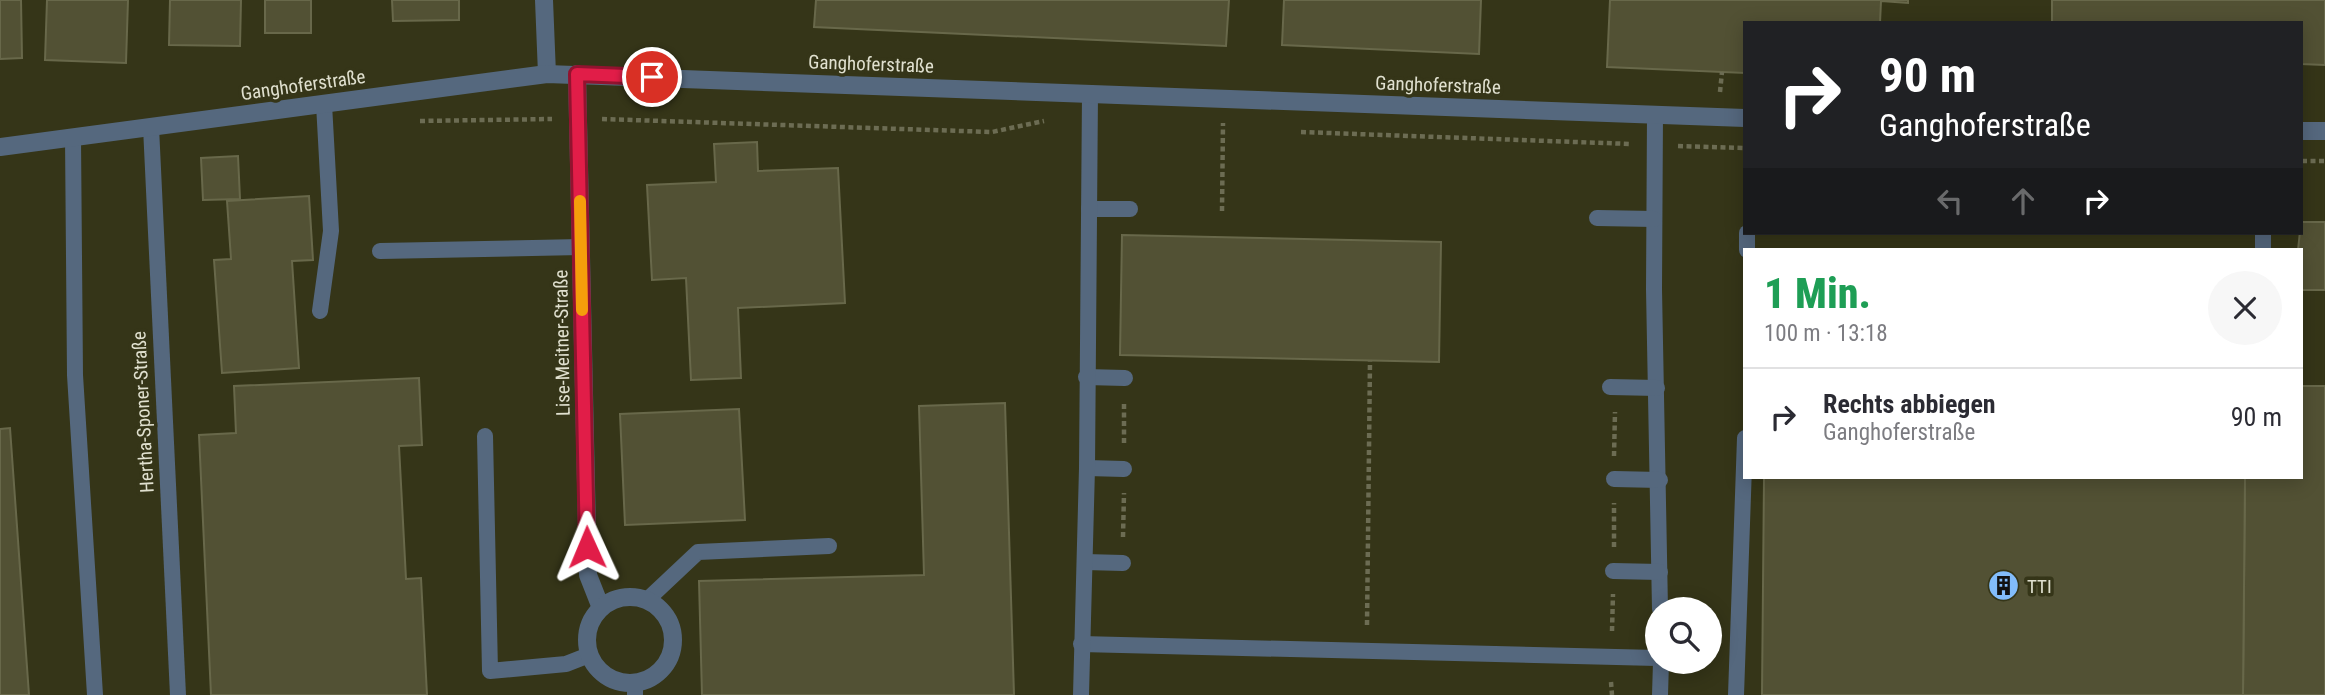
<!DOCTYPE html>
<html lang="de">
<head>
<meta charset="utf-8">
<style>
	body { margin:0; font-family:"Roboto Condensed",sans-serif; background:#f7f7f7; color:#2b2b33; height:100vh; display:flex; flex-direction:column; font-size:26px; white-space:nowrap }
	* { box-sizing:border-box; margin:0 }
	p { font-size:23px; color:#7c7c81 }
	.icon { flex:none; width:38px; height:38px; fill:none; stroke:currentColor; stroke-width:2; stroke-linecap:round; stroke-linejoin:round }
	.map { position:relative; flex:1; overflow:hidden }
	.details { position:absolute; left:1743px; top:248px; width:560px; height:231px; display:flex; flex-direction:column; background:#fff; border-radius:0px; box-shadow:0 4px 18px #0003 }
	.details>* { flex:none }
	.guide { position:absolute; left:1743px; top:21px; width:560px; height:214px; border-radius:0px; box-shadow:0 4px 18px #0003; background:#202124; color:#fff; overflow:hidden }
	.controls { position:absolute; left:1645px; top:597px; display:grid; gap:14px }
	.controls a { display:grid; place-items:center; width:77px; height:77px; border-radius:50%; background:#fff; box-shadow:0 4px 18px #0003; font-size:35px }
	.pin { position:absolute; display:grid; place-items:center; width:60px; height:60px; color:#fff; margin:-30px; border:4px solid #fff; border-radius:50%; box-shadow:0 2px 7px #0007 }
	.me { position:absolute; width:77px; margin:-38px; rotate:359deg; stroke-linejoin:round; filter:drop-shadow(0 0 5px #0008) }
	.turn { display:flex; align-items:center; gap:24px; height:147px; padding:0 21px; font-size:32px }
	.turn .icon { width:91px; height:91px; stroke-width:2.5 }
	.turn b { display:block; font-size:49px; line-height:60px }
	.lanes { display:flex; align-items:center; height:66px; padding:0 21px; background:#0003; justify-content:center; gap:35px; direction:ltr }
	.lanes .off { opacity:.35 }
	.round { display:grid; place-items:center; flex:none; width:74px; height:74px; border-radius:37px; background:#f7f7f7 }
	.summary { display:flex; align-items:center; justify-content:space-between; height:119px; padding:0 21px }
	h1 { font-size:42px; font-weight:800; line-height:52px; color:#1e9e55 }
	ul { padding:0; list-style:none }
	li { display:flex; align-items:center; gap:21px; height:98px; padding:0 21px; border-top:2px solid #e1e1e2 }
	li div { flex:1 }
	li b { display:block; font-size:26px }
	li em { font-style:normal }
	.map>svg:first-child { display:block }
	.building { fill:#525134; stroke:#68684a; stroke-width:2 }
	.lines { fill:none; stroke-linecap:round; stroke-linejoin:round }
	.path { stroke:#6c6c53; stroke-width:4.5; stroke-dasharray:5 3.5; stroke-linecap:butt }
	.service { stroke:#55687e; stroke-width:16 }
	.minor { stroke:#55687e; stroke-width:18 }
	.route-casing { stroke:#92132f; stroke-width:18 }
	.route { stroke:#e11d48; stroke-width:12 }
	.slow { stroke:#f59e0b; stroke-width:12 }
	.labels { text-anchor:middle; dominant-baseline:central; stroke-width:7; stroke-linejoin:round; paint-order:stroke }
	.street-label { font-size:19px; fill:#e0e0cf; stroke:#353518 }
	.poi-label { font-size:19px; fill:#e0e0cf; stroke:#353518; text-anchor:start }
</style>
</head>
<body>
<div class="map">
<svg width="2325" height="695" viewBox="0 0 2325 695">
	<rect width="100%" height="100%" fill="#353518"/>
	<g class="building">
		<path d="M0,0h21l1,58 -22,1z"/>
		<path d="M47,0h81l-2,63 -81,-3z"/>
		<path d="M170,0h71l-1,46 -71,-1z"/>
		<rect x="265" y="0" width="46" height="33"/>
		<path d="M392,0h67v20l-66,1z"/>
		<path d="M816,0h413l-3,46 -412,-19z"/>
		<path d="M1284,0h197l-2,54 -197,-9z"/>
		<path d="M1610,0h298v3l-27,-2 -1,22h-135v50l-138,-6z"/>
		<path d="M2052,0h273v65l-24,-1v-41h-249z"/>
		<path d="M757,142l1,29 80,-3 7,135 -107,5 3,70 -50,2 -5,-102 -34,2 -5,-95 69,-3 -2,-38z"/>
		<path d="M238,156l2,43 -37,1 -2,-42z"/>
		<path d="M309,196l4,64 -21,1 7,107 -77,5 -8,-113 17,-1 -4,-58z"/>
		<path d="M2301,222h24v68h-24v-40h-3z"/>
		<path d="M1122,235l319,7 -2,120 -319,-7z"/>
		<path d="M419,378l3,67 -23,1 7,133 15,-1 6,117h-216l-12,-260 37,-2 -2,-47z"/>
		<path d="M2301,386h24v309h-82l2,-217h56z"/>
		<path d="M1005,403l9,292h-312l-3,-114 225,-6 -5,-169z"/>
		<path d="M739,409l6,111 -120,5 -5,-111z"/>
		<path d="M10,428l19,267h-29v-266z"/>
		<path d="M1764,478h481l-2,217h-481z"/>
	</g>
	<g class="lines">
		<g class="path">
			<path d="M1720,92l2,-20"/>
			<path d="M602,119l390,13 52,-11"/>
			<path d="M420,121l132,-2"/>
			<path d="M1301,132l330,12"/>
			<path d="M1678,146l67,2"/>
			<path d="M2302,161h23"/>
			<path d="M1222,211l1,-88"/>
			<path d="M1124,443v-41"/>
			<path d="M1614,456l1,-44"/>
			<path d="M1123,537l1,-44"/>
			<path d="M1614,547v-44"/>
			<path d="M1367,625l3,-264"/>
			<path d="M1612,631l1,-37"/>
			<path d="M1611,682l1,13"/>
		</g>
		<g class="service">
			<path d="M1655,114l-1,175 6,320"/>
			<path d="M151,127l27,568"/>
			<path d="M73,138l2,237 20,320"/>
			<path d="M1089,209h41"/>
			<path d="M1597,218l57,1"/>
			<path d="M1747,233v17"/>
			<path d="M2263,250v-17"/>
			<path d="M380,251l201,-4"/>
			<path d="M320,311l11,-80 -7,-127"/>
			<path d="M1086,377l39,1"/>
			<path d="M1610,387l47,1"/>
			<path d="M485,436l5,235 76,-7 23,-9"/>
			<path d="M1087,468l37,1"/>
			<path d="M1614,479l46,1"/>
			<path d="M1085,562l38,1"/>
			<path d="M1613,571l47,1"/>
			<path d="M647,600l51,-48 131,-6"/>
			<path d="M1081,644l576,14"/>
			<path d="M635,683v12"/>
			<path d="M1081,695l6,-227 3,-375"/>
			<path d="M1660,695l1,-33"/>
			<path d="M1736,695l9,-257"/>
		</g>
		<g class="minor">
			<path d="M544,0l3,74"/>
			<path d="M577,74l11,501 13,33"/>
			<path d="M2301,131h24"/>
			<path d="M0,147l547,-73 1198,44"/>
			<circle cx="630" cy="640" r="43"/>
		</g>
	</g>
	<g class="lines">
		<defs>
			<path id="route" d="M587,547l-10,-473 75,3"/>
		</defs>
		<use href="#route" class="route-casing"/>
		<use href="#route" class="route"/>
		<path class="slow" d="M580,201l2,109"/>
	</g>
	<defs>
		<symbol id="building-disc" viewBox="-11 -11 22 22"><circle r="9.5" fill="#82bcfa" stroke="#353518"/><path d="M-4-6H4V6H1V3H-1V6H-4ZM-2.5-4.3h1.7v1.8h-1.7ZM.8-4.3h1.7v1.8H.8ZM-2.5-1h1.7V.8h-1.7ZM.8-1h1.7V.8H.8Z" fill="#111"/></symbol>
	</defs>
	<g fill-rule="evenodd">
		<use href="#building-disc" x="1986" y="568" width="35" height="35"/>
	</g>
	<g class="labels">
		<g class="street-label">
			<text transform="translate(871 64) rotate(2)">Ganghoferstraße</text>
			<text transform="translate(303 85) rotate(-8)">Ganghoferstraße</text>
			<text transform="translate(1438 85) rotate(2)">Ganghoferstraße</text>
			<text transform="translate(562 343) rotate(-91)">Lise-Meitner-Straße</text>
			<text transform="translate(143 412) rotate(-93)">Hertha-Sponer-Straße</text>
		</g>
		<g class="poi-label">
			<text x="2027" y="586">TTI</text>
		</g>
	</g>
</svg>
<div class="controls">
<a><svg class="icon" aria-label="search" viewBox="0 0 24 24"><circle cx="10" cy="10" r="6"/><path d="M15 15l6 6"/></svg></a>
</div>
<div class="pin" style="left:652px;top:77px;background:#d93025"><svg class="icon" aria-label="arrive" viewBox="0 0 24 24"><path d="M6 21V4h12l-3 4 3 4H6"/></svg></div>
<svg class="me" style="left:587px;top:547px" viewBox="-20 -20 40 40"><path d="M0-17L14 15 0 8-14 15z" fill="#e11d48" stroke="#fff" stroke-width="4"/></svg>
<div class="guide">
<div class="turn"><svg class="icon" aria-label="right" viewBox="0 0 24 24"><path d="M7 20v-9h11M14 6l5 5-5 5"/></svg><div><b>90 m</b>Ganghoferstraße</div></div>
<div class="lanes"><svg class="icon off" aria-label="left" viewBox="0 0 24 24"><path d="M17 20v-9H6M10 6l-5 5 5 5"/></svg><svg class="icon off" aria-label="ahead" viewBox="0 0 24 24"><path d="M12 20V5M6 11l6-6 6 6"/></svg><svg class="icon" aria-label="right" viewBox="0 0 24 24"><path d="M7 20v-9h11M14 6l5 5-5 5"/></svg></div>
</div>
<section class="details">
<div class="summary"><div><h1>1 Min.</h1><p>100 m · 13:18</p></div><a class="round"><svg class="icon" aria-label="close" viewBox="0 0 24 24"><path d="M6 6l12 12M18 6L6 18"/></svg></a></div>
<ul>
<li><svg class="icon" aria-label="right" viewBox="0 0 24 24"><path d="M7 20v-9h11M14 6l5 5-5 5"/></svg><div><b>Rechts abbiegen</b><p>Ganghoferstraße</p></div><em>90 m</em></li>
</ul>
</section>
</div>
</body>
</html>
